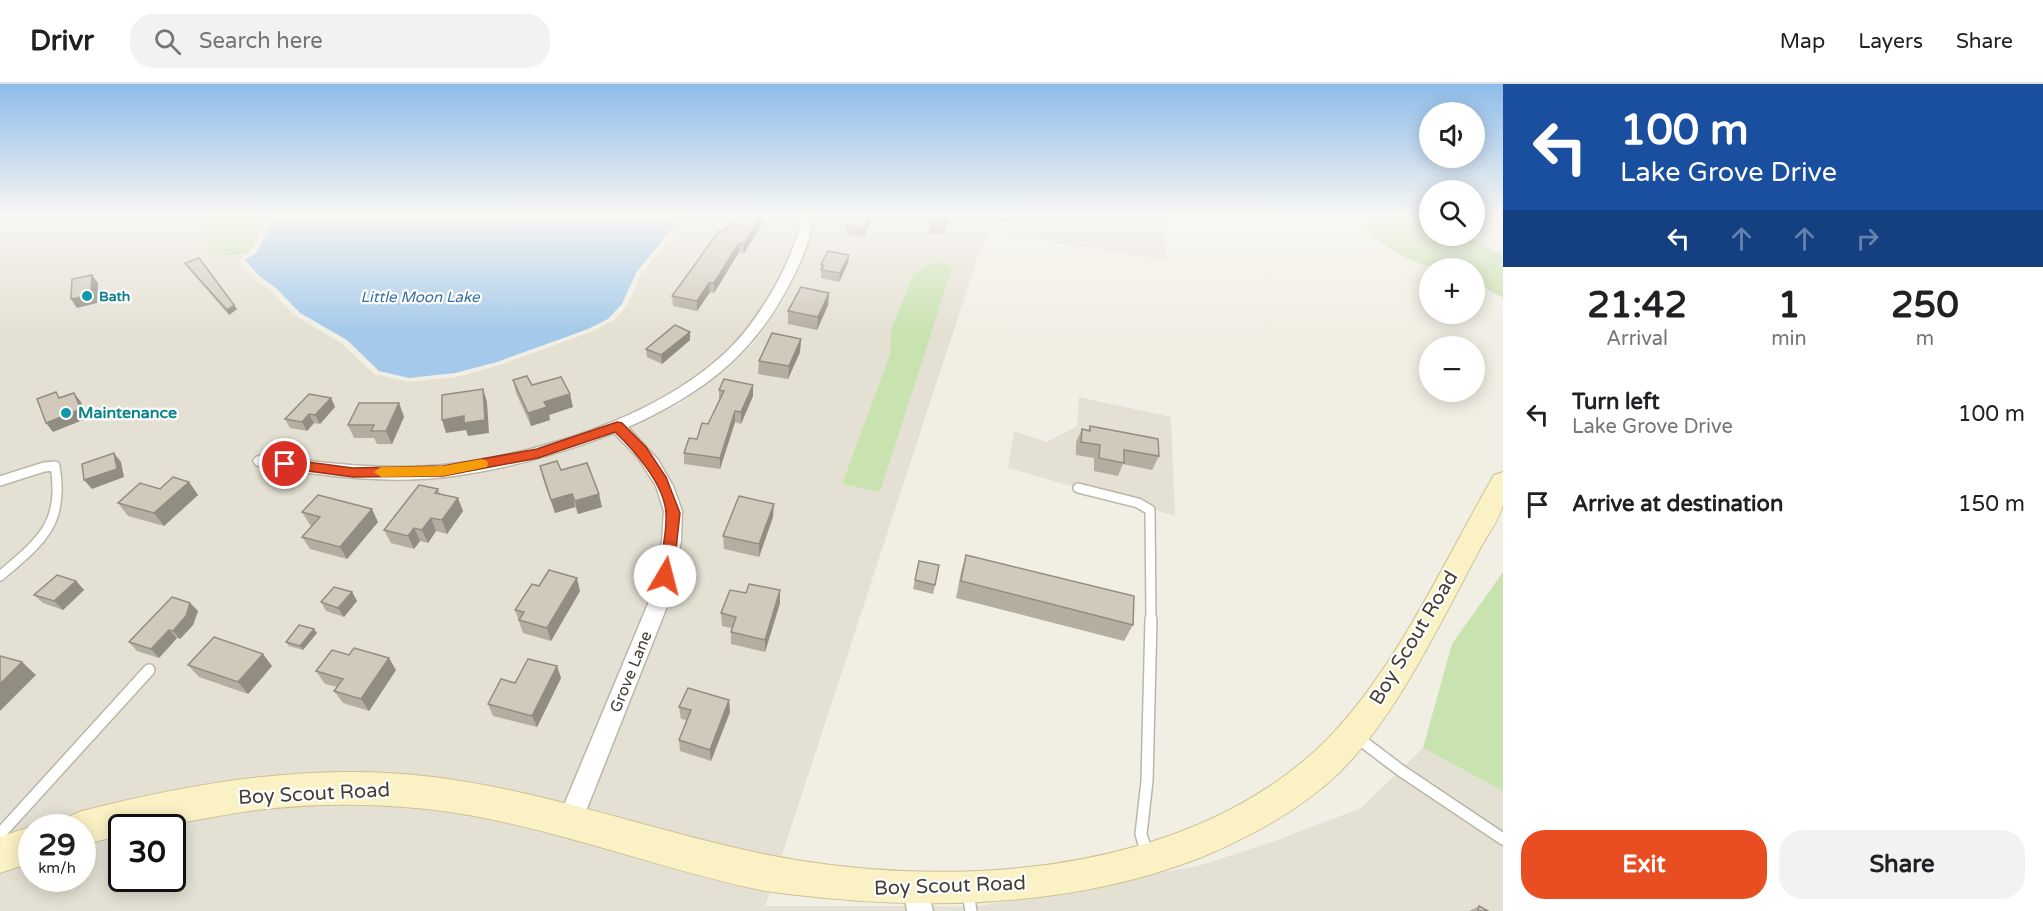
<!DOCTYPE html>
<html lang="en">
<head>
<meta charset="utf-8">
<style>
	body { margin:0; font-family:"Varela Round",sans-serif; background:#f2f2f2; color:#202124; height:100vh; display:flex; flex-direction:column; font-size:22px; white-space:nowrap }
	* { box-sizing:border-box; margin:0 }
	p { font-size:20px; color:#757577 }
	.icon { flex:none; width:33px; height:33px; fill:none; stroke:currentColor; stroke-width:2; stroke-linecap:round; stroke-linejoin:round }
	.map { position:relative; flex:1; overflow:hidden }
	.panel { display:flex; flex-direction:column; background:#fff; width:540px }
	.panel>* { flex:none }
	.top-card { background:#1a4fa0; color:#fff; overflow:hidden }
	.fabs { position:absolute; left:1419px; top:18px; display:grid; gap:12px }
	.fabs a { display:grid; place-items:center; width:66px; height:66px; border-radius:50%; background:#fff; box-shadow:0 3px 15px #0003; font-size:30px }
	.speed { position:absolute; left:18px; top:730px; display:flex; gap:12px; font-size:30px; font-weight:700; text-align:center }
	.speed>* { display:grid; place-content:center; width:78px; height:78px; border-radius:50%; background:#fff; box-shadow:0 3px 15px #0003; line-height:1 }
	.speed small { font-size:15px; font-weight:400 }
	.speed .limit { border:3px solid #111; border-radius:9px; background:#fff; color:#111 }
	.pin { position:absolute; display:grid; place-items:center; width:51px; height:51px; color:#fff; margin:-26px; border:3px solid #fff; border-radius:50%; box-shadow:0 2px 6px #0007 }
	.me { position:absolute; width:66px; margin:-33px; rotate:8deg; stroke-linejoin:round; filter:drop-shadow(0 0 4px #0008) }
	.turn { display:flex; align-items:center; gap:21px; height:126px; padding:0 18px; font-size:27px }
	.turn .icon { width:78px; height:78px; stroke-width:2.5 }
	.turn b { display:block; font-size:42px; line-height:51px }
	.lanes { display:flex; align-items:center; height:57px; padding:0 18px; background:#0003; justify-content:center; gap:30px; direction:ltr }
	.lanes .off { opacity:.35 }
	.eta { display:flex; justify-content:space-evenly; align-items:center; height:102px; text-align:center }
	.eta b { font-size:36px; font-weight:800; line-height:42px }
	.primary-button { display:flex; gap:12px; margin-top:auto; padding:12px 18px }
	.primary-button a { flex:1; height:69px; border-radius:24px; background:#e94e23; color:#fff; font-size:24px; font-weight:800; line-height:69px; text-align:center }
	.primary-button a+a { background:#f2f2f2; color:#202124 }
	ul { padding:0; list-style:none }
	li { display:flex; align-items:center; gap:18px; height:90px; padding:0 18px }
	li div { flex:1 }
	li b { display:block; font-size:22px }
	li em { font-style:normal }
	header { display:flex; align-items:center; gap:36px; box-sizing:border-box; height:84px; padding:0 30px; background:#fff; border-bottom:2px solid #e0e0e0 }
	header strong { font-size:28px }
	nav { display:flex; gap:33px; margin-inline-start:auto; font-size:21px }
	.search { width:420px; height:54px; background:#f2f2f2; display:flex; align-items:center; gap:15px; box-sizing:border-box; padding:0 21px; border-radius:24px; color:#757577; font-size:22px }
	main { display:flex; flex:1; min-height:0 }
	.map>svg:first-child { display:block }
	.residential { fill:#e4e0d3; fill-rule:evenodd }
	.green { fill:#c8e2b0 }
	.water { fill:#a4c9ea }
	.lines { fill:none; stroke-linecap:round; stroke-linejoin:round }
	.lane-far1-casing { stroke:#bbb6a8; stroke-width:12 }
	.lane-casing { stroke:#bbb6a8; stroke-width:14 }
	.street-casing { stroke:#bbb6a8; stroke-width:3 }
	.secondary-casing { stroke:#cdc297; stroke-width:2 }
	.lane-far1 { stroke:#fff; stroke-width:9 }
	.lane { stroke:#fff; stroke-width:11 }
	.street { fill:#fff; fill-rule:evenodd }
	.secondary { fill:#faf1c5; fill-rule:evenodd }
	.wall { fill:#b4aea1 }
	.shaded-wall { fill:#928d83 }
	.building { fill:#d1cabb; stroke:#928d83; stroke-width:1.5 }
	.route { fill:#e94e23; stroke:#973317; stroke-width:1.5 }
	.slow { fill:#f59e0b }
	.culture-dot { fill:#0f9aa8; stroke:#fff; stroke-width:2 }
	.labels { text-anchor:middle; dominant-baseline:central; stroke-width:4.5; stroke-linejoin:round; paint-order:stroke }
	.far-culture-label { font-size:14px; font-weight:bold; fill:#0d838f; stroke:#fff; text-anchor:start }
	.far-water-label { font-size:15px; font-style:italic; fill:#376fa5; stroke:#fff }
	.culture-label { font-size:16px; font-weight:bold; fill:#0d838f; stroke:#fff; text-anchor:start }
	.street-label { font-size:16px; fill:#423e35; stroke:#fff }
	.near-street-label { font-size:20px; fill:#423e35; stroke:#fff }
</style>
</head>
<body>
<header>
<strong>Drivr</strong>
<div class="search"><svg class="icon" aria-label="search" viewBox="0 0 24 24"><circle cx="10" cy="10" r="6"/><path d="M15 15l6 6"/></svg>Search here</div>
<nav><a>Map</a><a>Layers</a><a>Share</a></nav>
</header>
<main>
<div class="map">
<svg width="1503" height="827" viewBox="0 0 1503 827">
	<rect width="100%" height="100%" fill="#f1eee4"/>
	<g class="residential">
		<path d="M0,133h205l4,37 35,2 -5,4 14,18 17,12 24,25 47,28 33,31 35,8 48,-5 43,-12 91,-33 23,-12 13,-14 14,-32 47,-57h113l-1,14 -30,68 -30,40 -26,25 -47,34 -54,24 -77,27 -93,16 -88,2 -96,-13 -8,10 98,14 92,-2 99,-17 74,-26 20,19 19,30 11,31 -8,62 -6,22 -18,47 -70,165 -81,-19 -411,32 -20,6h-18l-32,17z"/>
		<path d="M813,133h351l2,43 -176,-28 -10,18 -201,614 -194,-50 84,-213 6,-25 7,-62 -13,-36 -20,-30 -21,-21 51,-23 48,-35 27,-26 29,-42 29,-68zM942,177l9,8 -71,223 -38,-8 48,-130 1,-24 22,-55z"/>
		<path d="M1079,313l92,20 4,99 -167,-48 6,-37 33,11 30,-16z"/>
		<path d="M1423,664l80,43v120h-570l-1,-5 39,1 94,-14 68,-16 65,-11 77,-25 86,-33z"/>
		<path d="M428,719l344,83 -7,20h141l1,5h-907v-45l31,-11 1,24h50l1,-40 38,-11 1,51h50v-51h-49l19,-5 117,-19z"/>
	</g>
	<g class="green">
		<path d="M205,133h64c-25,41 -7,40 -61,37z"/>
		<path d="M1383,133h26l20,4 1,15h39l34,20v42l-28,-16 -1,-14c-12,0 -26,2 -38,0 -27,-6 -56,-21 -73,-44z"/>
		<path d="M942,177l10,7 -72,224 -38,-8 48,-130 1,-24 22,-55 14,-10z"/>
		<path d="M1503,488v219l-80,-43 29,-104z"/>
	</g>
	<path class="water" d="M274,133h408l-46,56 -14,31 -14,15 -20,10 -91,33 -42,11 -46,5 -30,-7 -32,-31 -47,-27 -24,-25 -17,-12 -14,-16 12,-8z"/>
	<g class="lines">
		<defs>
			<g id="lane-far1">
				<path d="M0,397l44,-14 11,-1c10,58 -14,75 -55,110"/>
				<path d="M1078,404l60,15 12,7 1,110"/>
			</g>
			<g id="lane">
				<path d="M1358,654l42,32 103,69"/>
				<path d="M0,750l149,-164"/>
				<path d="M1147,770l-6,-20 6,-53 4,-162"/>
				<path d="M968,808l3,19"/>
			</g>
			<g id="street">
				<path d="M801,133h12c-2,23 -12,44 -22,64 -37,74 -89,113 -163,146l30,33 15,26 9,25 -1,30 -11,58 -92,232 -9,3 -9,-3 -3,-9 93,-223 12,-58 2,-30 -8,-25 -18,-28 -24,-25c-61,23 -126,42 -192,46 -53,3 -107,-5 -160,-12l-6,-2 -3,-4 3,-4 6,-2c60,8 121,16 182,10 94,-11 209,-46 280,-111 23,-21 39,-46 54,-73 10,-20 20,-41 23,-64z"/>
				<path d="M917,795l9,4 7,28h-26l-3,-19 4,-9z"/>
			</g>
			<g id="secondary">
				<path d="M1503,388c0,10 0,23 0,32 -3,15 -15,30 -22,43 -23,43 -45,87 -70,129 -20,34 -43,68 -72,97 -39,37 -87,63 -137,84 -138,54 -291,54 -437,34 -113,-23 -222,-69 -338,-82 -59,-6 -119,-6 -178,2 -42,6 -84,17 -127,17v7l-40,10v-17h-17l5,-12 12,-5c115,-29 233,-49 351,-34 113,14 219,54 330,77 177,36 411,25 552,-103 75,-68 128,-188 179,-276z"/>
				<path d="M32,742l4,2h-4v34l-32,11v-36z"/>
			</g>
		</defs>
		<use href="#lane-far1" class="lane-far1-casing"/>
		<use href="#lane" class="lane-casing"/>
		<use href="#street" class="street-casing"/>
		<use href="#secondary" class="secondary-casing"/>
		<use href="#lane-far1" class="lane-far1"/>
		<use href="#lane" class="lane"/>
		<use href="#street" class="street"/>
		<use href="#secondary" class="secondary"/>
	</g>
	<g class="wall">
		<path d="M734,133h32l-22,36 -5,-1 -25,41 -4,-1 -13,19 -24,-5 -1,-10 52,-64z"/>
		<path d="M850,133h20l-1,6 -5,14 -18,-3v-8z"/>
		<path d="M932,133h17l-7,18 -13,-2z"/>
		<path d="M994,133h19l-13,4z"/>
		<path d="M849,171l-1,8 -9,19 -18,-4v-14z"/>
		<path d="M185,179l49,42 3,4 -8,6 -42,-48z"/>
		<path d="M829,209l-1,12 -11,25 -29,-6v-13z"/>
		<path d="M801,255l-1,13 -12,27 -30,-5 1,-13z"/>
		<path d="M690,256l-28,24 -15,-7 -1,-8z"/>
		<path d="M513,296l19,5 41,22 -24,8 1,5 -19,6 -15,-33z"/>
		<path d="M719,306l34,6 -12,28 -6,-2 -15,47 -36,-5v-11l13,-14 11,-15 11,-24z"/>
		<path d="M331,314l4,9 -15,17 -6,-1 -7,8 -17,-3 -5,-9z"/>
		<path d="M399,319l5,14 -12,27h-15l-3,-6h-20l-6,-13z"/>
		<path d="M1090,342l69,30 -7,14 -29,-6 -5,12 -24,-5v-13l-18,-3v-13l6,-13 6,1z"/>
		<path d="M540,382l21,4 41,37 -24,7 -3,-7 -20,6 -12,-34z"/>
		<path d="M189,398l9,13 -34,31 -36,-10 -10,-13 42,-14z"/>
		<path d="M438,405l2,5 23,17 -16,23 -11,-3 -8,12 -8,-2 -6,8 -23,-6 -7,-13z"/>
		<path d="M302,428l76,10 -31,37 -37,-10 -8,-12 10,-11 -2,-1z"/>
		<path d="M773,433l-14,40 -35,-8 -1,-13z"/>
		<path d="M966,471l167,70 -9,16 -168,-43 5,-26z"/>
		<path d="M919,477l16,24 -2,9 -20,-5z"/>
		<path d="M76,497l8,9 -21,20 -20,-7 -9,-8z"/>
		<path d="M539,502l41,5 -29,50 -28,-8 -8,-23z"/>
		<path d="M352,508l5,9 -13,16 -18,-6 -5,-9z"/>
		<path d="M190,519l8,8 -5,14 -13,14 -3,-1 -18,20 -22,-7 -8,-9z"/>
		<path d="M780,519l-15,49 -34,-8v-12l1,-4 -10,-2 -1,-13z"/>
		<path d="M317,549l-14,17 -14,-4 -3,-4z"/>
		<path d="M188,581l84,1 -24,28 -49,-17z"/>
		<path d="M557,582l4,12 -24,49 -44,-11 -5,-12 27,-21z"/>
		<path d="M396,586l-27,41 -26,-8 -9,-12 3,-4 -12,-3 -9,-13z"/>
		<path d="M729,616l1,12 -19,49 -31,-10 -1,-11 8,-20 -6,-1 -2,-12z"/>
		<path d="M1479,822l9,5h-19z"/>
	</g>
	<g class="shaded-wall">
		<path d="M761,133h5v1l-22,35v-9z"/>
		<path d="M869,133v6l-5,14 1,-8z"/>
		<path d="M946,133h3l-1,3 -6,15 2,-12z"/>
		<path d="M1001,133h12l-13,4z"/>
		<path d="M739,159v9l-25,41v-10z"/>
		<path d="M849,171l-1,8 -9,19 1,-9z"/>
		<path d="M92,191l6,8 -1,20 -20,5 -6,-9z"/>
		<path d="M709,199l1,9 -13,19v-10z"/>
		<path d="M829,209l-1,12 -11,25 1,-13z"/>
		<path d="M234,221l3,4 -8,6 -2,-5z"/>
		<path d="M690,248v8l-28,24 -1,-9z"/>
		<path d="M801,255l-1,13 -12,27 1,-13z"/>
		<path d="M753,301v11l-12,28v-12z"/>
		<path d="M483,305l4,13 2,31 -21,3 -2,-6 -20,3 -4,-13 22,-4z"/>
		<path d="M74,309l7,9 7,16 -35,14 -7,-9z"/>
		<path d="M570,310l3,13 -24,8 1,5 -19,6 -3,-13 16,-11z"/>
		<path d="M331,314l4,9 -15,17 -5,-9z"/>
		<path d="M399,319l5,14 -12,27 -6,-13z"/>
		<path d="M735,327v11l-15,47v-11z"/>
		<path d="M309,330l5,9 -7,8 -5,-9z"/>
		<path d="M114,369l7,9 3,15 -32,12 -8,-9z"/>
		<path d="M189,398l9,13 -34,31 -10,-13z"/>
		<path d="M572,410l3,13 -20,6 -4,-13z"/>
		<path d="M599,410l3,13 -24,7 -3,-13z"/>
		<path d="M458,414l5,13 -16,23 -5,-14z"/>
		<path d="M774,420l-1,13 -14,40v-13z"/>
		<path d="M372,425l6,13 -31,37 -7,-12z"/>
		<path d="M431,434l5,13 -8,12 -6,-13z"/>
		<path d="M414,444l6,13 -6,8 -6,-13z"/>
		<path d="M577,494l3,13 -29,50 -4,-13z"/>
		<path d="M76,497l8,9 -21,20 -9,-9z"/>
		<path d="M780,506v13l-15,49v-12z"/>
		<path d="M352,508l5,9 -13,16 -6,-9z"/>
		<path d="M190,519l8,8 -5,14 -13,14 -7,-8z"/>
		<path d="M314,545l3,4 -14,17 -3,-4z"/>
		<path d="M169,546l8,8 -18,20 -8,-9z"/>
		<path d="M263,570l9,12 -24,28 -10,-12z"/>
		<path d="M389,574l7,12 -27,41 -8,-12z"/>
		<path d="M22,578l14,13 -36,36v-27z"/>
		<path d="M557,582l4,12 -24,49 -5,-11z"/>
		<path d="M729,616l1,12 -19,49 -1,-11z"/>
	</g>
	<g class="building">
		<path d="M734,133h27l-17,27 -5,-1 -25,40h-5l-12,18 -25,-5 47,-65 5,1z"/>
		<path d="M850,133h19l-4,12 -19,-3z"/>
		<path d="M932,133h14l-2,6 -13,-3z"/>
		<path d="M828,167l21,4 -9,18 -19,-3 3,-5 -3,-1z"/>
		<path d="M199,174l35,47 -7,5 -42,-47z"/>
		<path d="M92,191l-1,20 -20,4 1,-20z"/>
		<path d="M801,203l28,6 -11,24 -30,-6z"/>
		<path d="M675,241l15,7 -29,23 -15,-6z"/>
		<path d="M772,249l29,6 -12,27 -30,-5z"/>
		<path d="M527,292l5,9 29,-8 9,17 -26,8 3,5 -19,6 -15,-33z"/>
		<path d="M724,295l29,6 -12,27 -6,-1 -15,47 -36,-5 5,-15 8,1 5,-16 6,1 16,-33 -5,-1z"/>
		<path d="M483,305l2,31 -21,3v-7l-22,4v-25z"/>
		<path d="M56,308l3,6 15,-5 7,16 -35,14 -9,-24z"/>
		<path d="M309,310l22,4 -16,17 -6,-1 -7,8 -17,-3z"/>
		<path d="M359,319h40l-13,28h-15l3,-6h-26z"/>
		<path d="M1090,342l68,13 1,17 -35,-6v13l-25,-5 1,-13 -19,-3 1,-13 8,2z"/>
		<path d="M114,369l3,16 -33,11 -2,-16z"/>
		<path d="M557,377l4,9 26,-7 12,31 -24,7 -3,-7 -21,6 -11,-34z"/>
		<path d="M173,393l16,5 -35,31 -36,-10 22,-20 20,6z"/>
		<path d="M419,401l19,4 -3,4 23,5 -16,22 -11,-2 -9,12 -8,-2 -6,8 -24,-6z"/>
		<path d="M318,411l54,14 -32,38 -38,-10 18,-20 -18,-5z"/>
		<path d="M739,412l35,8 -15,40 -36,-8z"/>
		<path d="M966,471l168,41 -1,29 -172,-44z"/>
		<path d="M919,477l20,4 -4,20 -20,-5z"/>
		<path d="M549,486l28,8 -30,50 -28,-8 5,-8 -9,-2 17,-26 7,2z"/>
		<path d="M57,491l19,6 -22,20 -20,-6z"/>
		<path d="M749,500l31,6 -15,50 -34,-8 5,-15 -15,-4 9,-23 16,3z"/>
		<path d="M334,503l18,5 -14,16 -17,-6z"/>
		<path d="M172,513l18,6 -4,13 -13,15 -4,-1 -18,19 -22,-7z"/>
		<path d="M299,541l15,4 -14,17 -14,-4z"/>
		<path d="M214,553l49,17 -25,28 -50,-17z"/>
		<path d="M354,564l35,10 -28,41 -27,-8 9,-12 -27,-8 16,-21 17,5z"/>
		<path d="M0,572l22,6 -22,22z"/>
		<path d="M528,575l29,7 -25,50 -44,-12 13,-25 14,4z"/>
		<path d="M688,604l41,12 -19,50 -31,-10 12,-30 -12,-3z"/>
		<path d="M1479,822l9,5h-10z"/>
	</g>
	<linearGradient id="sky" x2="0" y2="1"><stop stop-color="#8dbce9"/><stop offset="0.53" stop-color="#f9f7f3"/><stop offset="1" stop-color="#f9f7f3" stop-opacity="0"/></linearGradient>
	<rect width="1503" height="249" fill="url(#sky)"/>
	<path class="route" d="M617,338l5,1 24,24 20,30 14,36 -7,63 -3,4h-10l-2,-4c3,-20 9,-42 8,-61 0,-29 -32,-65 -51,-83l-77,26 -95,18 -90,1 -68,-9 -7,-4 7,-5 68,9 90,-2 94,-17z"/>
	<path class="slow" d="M482,375l5,2 1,3 -1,3 -44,9 -62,1 -7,-5 7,-5 62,-1z"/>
	<g class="culture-dot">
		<circle cx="87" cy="212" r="6"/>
		<circle cx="66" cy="329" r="6"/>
	</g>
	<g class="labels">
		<g class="far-culture-label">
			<text x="99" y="212">Bath</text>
		</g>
		<g class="far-water-label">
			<text x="420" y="213">Little Moon Lake</text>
		</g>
		<g class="culture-label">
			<text x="78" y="329">Maintenance</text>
		</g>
		<g class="street-label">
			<text transform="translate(631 588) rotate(-68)">Grove Lane</text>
		</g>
		<g class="near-street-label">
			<text transform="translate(1414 554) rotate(-59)">Boy Scout Road</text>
			<text transform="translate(314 710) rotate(-3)">Boy Scout Road</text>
			<text transform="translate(950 802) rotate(-2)">Boy Scout Road</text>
		</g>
	</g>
</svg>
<div class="fabs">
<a><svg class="icon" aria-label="sound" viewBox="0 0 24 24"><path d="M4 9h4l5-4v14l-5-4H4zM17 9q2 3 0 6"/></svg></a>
<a><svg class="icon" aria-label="search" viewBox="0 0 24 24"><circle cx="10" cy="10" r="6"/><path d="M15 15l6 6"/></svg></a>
<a>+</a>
<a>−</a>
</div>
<div class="speed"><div>29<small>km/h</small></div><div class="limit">30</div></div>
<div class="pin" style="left:285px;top:380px;background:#d93025"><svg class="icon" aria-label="arrive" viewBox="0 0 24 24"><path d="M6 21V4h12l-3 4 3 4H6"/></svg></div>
<svg class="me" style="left:665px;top:492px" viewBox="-20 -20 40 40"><circle r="19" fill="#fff"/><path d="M0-13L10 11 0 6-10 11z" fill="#e94e23"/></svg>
</div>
<section class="panel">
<div class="top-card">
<div class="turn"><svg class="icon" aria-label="left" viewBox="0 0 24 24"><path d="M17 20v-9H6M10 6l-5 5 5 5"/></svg><div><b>100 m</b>Lake Grove Drive</div></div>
<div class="lanes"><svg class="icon" aria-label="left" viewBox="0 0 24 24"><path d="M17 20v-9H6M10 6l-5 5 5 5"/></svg><svg class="icon off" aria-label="ahead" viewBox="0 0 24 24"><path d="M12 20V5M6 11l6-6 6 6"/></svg><svg class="icon off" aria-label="ahead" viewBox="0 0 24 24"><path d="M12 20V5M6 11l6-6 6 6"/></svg><svg class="icon off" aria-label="right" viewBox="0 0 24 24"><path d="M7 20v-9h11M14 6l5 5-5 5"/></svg></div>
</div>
<div class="eta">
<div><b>21:42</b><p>Arrival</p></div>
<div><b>1</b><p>min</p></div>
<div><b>250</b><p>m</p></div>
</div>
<ul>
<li><svg class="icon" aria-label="left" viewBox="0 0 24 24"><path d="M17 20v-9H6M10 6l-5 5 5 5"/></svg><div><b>Turn left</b><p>Lake Grove Drive</p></div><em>100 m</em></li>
<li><svg class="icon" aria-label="arrive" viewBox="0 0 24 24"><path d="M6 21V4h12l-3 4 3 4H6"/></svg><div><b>Arrive at destination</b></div><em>150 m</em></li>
</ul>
<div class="primary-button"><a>Exit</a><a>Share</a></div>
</section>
</main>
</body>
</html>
